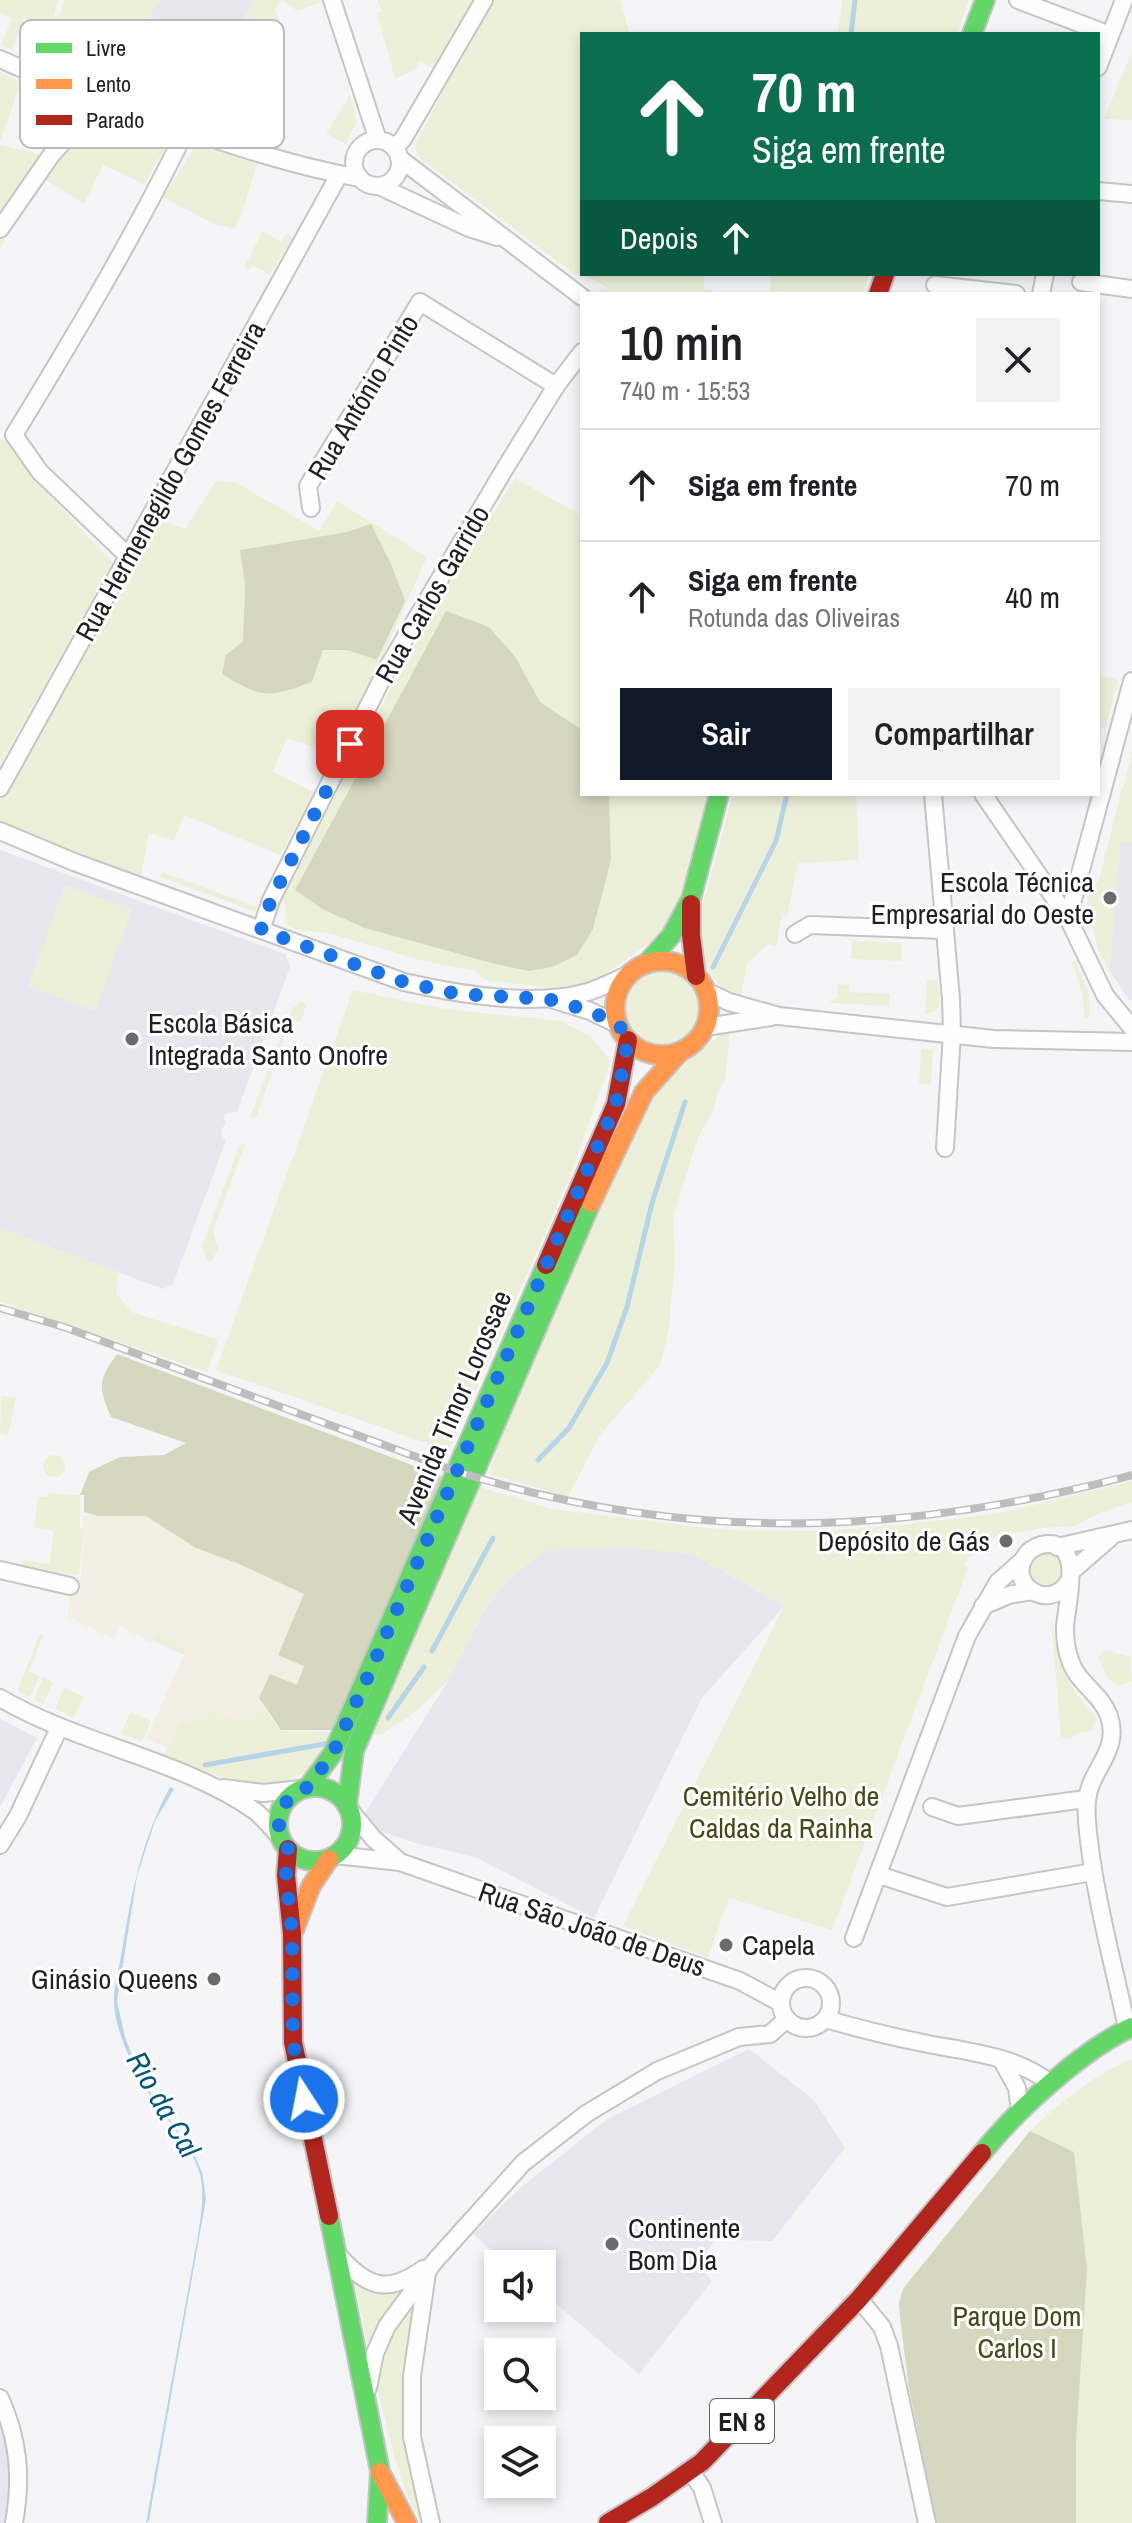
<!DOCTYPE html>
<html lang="pt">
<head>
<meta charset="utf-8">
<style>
	body { margin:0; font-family:"Archivo Narrow",sans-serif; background:#f2f2f2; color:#202124; height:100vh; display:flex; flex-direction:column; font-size:30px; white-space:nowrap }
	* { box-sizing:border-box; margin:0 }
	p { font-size:26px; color:#757577 }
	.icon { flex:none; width:44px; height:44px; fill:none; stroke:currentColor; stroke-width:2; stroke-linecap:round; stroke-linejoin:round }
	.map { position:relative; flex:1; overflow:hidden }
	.drawer { position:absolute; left:580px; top:292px; width:520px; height:504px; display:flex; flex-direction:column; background:#fff; border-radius:0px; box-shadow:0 4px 12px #0003 }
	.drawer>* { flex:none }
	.guide { position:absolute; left:580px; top:32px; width:520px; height:244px; border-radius:0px; box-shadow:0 4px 12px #0003; background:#0b6e4f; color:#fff; overflow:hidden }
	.fabs { position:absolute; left:484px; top:2250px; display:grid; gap:16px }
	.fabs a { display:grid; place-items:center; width:72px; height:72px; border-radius:0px; background:#fff; box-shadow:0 4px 12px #0003; font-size:40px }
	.pin { position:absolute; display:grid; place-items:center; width:68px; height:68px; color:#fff; margin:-34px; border-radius:16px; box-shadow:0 4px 12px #0006 }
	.me { position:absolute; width:88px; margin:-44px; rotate:349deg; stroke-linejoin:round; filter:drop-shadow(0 0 6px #0008) }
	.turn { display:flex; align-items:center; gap:28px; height:168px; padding:0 40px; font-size:36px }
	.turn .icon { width:104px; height:104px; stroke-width:2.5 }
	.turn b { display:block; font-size:56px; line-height:68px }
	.then { display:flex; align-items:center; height:76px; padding:0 40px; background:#0003; gap:16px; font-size:30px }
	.round { display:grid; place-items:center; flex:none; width:84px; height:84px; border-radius:0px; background:#f2f2f2 }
	.headline { display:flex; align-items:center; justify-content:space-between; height:136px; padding:0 40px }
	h1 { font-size:48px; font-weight:600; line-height:60px }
	.action { display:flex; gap:16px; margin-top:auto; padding:16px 40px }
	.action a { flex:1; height:92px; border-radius:0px; background:#111827; color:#fff; font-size:32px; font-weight:600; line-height:92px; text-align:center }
	.action a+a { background:#f2f2f2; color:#202124 }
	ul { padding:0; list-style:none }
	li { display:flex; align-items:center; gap:24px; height:112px; padding:0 40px; border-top:2px solid #e0e0e0 }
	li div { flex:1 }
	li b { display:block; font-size:30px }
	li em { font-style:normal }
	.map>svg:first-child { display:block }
	.built { fill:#e8e6ee }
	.industrial { fill:#f3efe4 }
	.green { fill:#edf0d9; fill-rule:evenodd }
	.forest { fill:#d5d7bf }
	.water { fill:#b5d5e9 }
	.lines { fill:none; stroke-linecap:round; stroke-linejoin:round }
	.stream { stroke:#b5d5e9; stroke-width:5 }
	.street-casing { stroke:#c5c5c6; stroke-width:20 }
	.fast-casing { stroke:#c5c5c6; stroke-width:22 }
	.slow-casing { stroke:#c5c5c6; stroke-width:22 }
	.jam-casing { stroke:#c5c5c6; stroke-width:22 }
	.street { stroke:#fefefe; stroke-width:16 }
	.fast { stroke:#63d668; stroke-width:18 }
	.slow { stroke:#ff974d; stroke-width:18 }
	.jam { stroke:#b3261e; stroke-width:18 }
	.rail-casing { stroke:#bdbdbe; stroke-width:8 }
	.rail { stroke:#fff; stroke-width:5; stroke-dasharray:15; stroke-linecap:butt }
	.route { stroke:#1a73e8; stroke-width:14; stroke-dasharray:0 25.2 }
	.poi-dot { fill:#6b6a6c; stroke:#fff; stroke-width:3 }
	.labels { text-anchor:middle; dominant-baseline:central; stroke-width:6; stroke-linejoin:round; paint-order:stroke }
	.shield { fill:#fff; stroke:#636264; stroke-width:2 }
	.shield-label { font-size:26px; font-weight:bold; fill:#201f21 }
	.street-label { font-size:28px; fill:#201f21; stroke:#fff }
	.poi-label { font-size:28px; fill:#201f21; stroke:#fff; text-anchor:end }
	.park-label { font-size:28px; fill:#474a15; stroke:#fff }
	.water-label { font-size:30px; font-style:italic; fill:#01577c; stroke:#fff }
	.key { fill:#fff; stroke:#bcbcbc; stroke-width:2 }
	.key-label { font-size:22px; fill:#201f21 }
</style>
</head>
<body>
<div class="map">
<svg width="1132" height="2523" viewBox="0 0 1132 2523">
	<rect width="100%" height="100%" fill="#f5f5f8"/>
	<g class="built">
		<path d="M160,0h93l-10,23 -27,15 -67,-22z"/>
		<path d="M1122,789l10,3v208h-3l-19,-29 -12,-22 -10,-45 -1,-12 12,-11z"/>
		<path d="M0,850l285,104 5,13 -53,145 -11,1 -3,5 3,5 -5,7 2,9 3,1 -53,144 -10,5 -163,-61z"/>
		<path d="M548,1548h89l55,6 92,52 -83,93 -107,219 -119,-61 -60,-14 -32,-11 -12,-9 -6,-10 83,-132 37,-72 26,-32z"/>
		<path d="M0,1719l37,19 -37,69z"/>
		<path d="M749,2049l65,51 31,48 -73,93 -57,-1 -17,25 14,16 -73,93 -97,-82v-28h-34l-35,-30 46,-45 88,-70z"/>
		<path d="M0,2429l8,22 4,28 -6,44h-6z"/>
	</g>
	<path class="industrial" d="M84,1512l14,4h48l50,32 43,16 66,30 -27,60 27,12 -8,20 -38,12 6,11 -18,11 -20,-1 -15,-8 -32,13 -12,24 -22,-9 41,-91 -30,-15 -5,10 -33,-17 -4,14 -47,-23 2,-31 11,-7z"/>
	<g class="green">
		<path d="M0,0h58l-4,16 5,1 5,-17h96l-11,16 67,22 27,-15 10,-23h28l-6,10 5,10 -56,78 -10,31 -9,-3 -8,-17 -93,-23 24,-42 -29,-16 -14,24 6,4 -12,21 -45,-16 13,-34 -23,-9 -12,32 -11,-5 11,-27 -12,-6z"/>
		<path d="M283,0h42v1l-28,10z"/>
		<path d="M377,0h107l-44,74 -19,-14 -7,10 -19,9 -18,-66 5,-2z"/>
		<path d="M490,0h130l10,34h-48v240h122v15l8,1v4h-111l-3,-7 11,2 -18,-11 -16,-3 -155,-117 -5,-10 1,-5z"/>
		<path d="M842,0h127l-12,34h-119z"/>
		<path d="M1132,51v69l-28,-1z"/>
		<path d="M0,72l21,10 -21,60z"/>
		<path d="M350,95l7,27 -12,22 -19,-10z"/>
		<path d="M80,102l93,33 -29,49 -41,-19 -19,39 -47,-30 -37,76v-105l45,10z"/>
		<path d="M208,145l51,14 -19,59 -6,11 -22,-6 -49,-26 31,-49z"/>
		<path d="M263,231l18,11 5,-9 7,4 -23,38 -17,-10 -4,5 -5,-3z"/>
		<path d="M771,274h99l-7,20h-110l17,-1z"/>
		<path d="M0,439l6,3 26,35 81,86 -113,202z"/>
		<path d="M515,478l67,38v214l-42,-28 -24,-44 -78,291 91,22 64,-42 18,-69 -2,-66h99l-28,103 -10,26 -19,19 -51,36 -20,9 -21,2 -74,-9 -10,-9 -52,-10 -95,-28 -32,-3 -11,-7v-19l-7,-3 6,-7 101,-195 62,-113z"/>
		<path d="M216,481l21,2 82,48 18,-30 90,56 -56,125 -36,72 -48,-16 -14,34 43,21 -36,62 -96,-40 -10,26 -25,-8 -10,53 -139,-56v-42l151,-272 34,13zM371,525l34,76 -28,59 -30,-10 -121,5 17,-14 2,-56 -5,-35 107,-18z"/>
		<path d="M1098,675l20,5 -13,50 -7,-2z"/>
		<path d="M1132,752v90h-11l-11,129c-14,-25 -22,-50 -23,-79l12,-11z"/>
		<path d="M733,794h123l3,66 -61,3 -11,53 -5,-1 -6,32 -8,-2 -21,18 -6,34 -16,-6 -19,-22 -8,-34 5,-32z"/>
		<path d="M162,872l98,36 -2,5 -98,-36z"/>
		<path d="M65,885l67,25 -37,101 -67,-25z"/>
		<path d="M852,940l50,3 -1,18 -50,-2z"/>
		<path d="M1075,960l14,34 1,23 -5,1 -3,-24 -10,-32z"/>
		<circle cx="662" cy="1008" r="47"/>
		<path d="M927,980h11l2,26 -6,6 -9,2z"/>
		<path d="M838,984l11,1v7l41,2 -1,12 -57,-3 -2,-2 7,-4z"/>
		<path d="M353,990l92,19 116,12 29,15 21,25 -42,118 -120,272 -233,-81z"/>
		<path d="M301,1002l5,2 -4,16 -13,4 -33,94 -6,-1 42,-109z"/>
		<path d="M723,1033h7l-5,47 -7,12 -4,17 -16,29 -25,80 2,43 -6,65 -8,38 -61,71 -32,62 -79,-23 20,-64 128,-293c26,-32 52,-60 86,-84z"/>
		<path d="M921,1048l12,2 -2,34h-12z"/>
		<path d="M240,1144l5,1 -32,86 5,18 -7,13 -3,-1 -6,-15z"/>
		<path d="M0,1228l118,44 -2,21 16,19 87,28 -12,32 -207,-70z"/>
		<path d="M1,1396l15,2 -8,38 -8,-2z"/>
		<circle cx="54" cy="1466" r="11"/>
		<path d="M1132,1481v21l-30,10 -28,14 -31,2 -47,9 -28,21 -4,8 4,2 -136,362 -103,-32 -21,60 -85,-32 161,-320 -92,-52 -55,-6 -89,1 -37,28 -26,32 -37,72 -35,33 -33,21 -10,-1 106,-248 77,23 171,21 99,1 85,-7 91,-11z"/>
		<path d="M48,1493l32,2v33h4l-5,44 -3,3 -58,-9 6,-6 25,4 5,-33 -20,-4 4,-30h8z"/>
		<path d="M1045,1548l20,9 -1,28 -27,6 -12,-25 2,-7z"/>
		<path d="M1051,1618c11,50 10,61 46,100l-5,13 -18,3 -1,4 -12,1z"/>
		<path d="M157,1633l30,15 -3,7 -31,-14z"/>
		<path d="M40,1634l3,2 -14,35 11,5 -10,21 -13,-6z"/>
		<path d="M1106,1650l24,7 2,24 -14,5 -10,-7 -10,-22z"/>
		<path d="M43,1677l10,5 -10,22 -9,-5z"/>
		<path d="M64,1688l19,8 -9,22 -19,-9z"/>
		<path d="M265,1709l16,22 56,1 -27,39 -23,11 -20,3 -37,-4 -66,-27 16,-30 32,-13c24,13 30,12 53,-2z"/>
		<path d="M130,1712l21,9 -9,21 -21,-8z"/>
		<path d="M1132,2059v464h-196c-11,-57 -25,-114 -32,-172 -2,-21 -7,-41 -1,-62l127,-158c29,-28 65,-57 102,-72z"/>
		<path d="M355,2281l49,6 11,20 -13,72 5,59 15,74 -2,9c-22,-38 -28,-76 -39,-118 -10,-41 -19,-81 -26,-122z"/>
	</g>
	<g class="forest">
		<path d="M371,524l21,42 13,35 -28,59 -30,-10h-24l-11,32c-44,16 -49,17 -90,-8l4,-19 17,-14 2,-56 -5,-35 107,-18z"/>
		<path d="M446,611l43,16 27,31 24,44 42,28v64h27l2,66 -18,69 -16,26 -25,12 -23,4 -34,-7 -130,-36 -41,-18 -29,-20z"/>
		<path d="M117,1354l327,123 -105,253h-58l-22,-32 11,-24 27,11 7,-19 -26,-11 26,-61 -65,-30 -43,-16 -50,-32h-48l-14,-4v-17h-4l9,-23 31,-15 44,-2 22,-12 -75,-26c-13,-30 -13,-37 6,-63z"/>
		<path d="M1030,2131l44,21 13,117 -11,171v83h-140l-27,-135 -9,-71 -1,-14 4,-14z"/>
	</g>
	<path class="water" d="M170,1787l4,2 -19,32 -18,55 -20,125 8,36 10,26 15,29 44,62 8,18 4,27 -57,321 -3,3 52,-288c3,-20 7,-40 2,-61 -9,-32 -46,-67 -62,-99 -11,-22 -24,-50 -24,-75 0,-16 5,-33 8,-49 10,-60 19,-110 48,-164z"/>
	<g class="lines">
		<g class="stream">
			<path d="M851,34l4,-34"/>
			<path d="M713,967l63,-126 11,-47"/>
			<path d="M538,1460l31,-32 38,-65 20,-56 25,-104 33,-101"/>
			<path d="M432,1651l61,-113"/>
			<path d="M388,1718l36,-51"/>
			<path d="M205,1765l125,-22"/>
		</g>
		<defs>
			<g id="street">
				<path d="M332,0l46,140"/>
				<path d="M1018,0l92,35"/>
				<path d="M0,59c52,24 106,42 160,62 65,22 132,45 200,57"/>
				<path d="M1098,67l26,-67"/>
				<circle cx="377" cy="163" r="23"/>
				<path d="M394,148l9,-9 81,-139"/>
				<path d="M399,158l183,139"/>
				<path d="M379,186l90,42 28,9"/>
				<path d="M1098,191l34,3"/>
				<path d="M0,229l52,-75 49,-54"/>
				<path d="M1081,282l51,7"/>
				<path d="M935,285l81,9"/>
				<path d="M1041,294l4,-20"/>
				<path d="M311,508l-3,-22 112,-184 136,84"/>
				<path d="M128,556l-88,-84 -26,-37c61,-100 121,-200 172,-305"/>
				<path d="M0,788l339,-613"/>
				<path d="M933,794l18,205 1,34 -7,115"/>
				<path d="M983,794l85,124 37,77 27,33"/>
				<path d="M0,831l74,31 330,120c53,12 127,25 180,11 16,-4 31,-13 46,-19"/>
				<path d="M1068,918l64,-237"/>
				<path d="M261,930l10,-30 118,-235 115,-195 52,-84 26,-34"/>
				<path d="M795,934l15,-9 134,5"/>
				<path d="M706,991l23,11 50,14 215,23 138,3"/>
				<path d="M554,1000l36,11 29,14"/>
				<path d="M705,1027l66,-10"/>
				<path d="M1057,1547l75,-17"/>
				<path d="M0,1570l70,16"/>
				<path d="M1072,1571l38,-33"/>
				<path d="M1069,1581c-20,33 -64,2 -43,-26 3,-5 9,-8 15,-10 46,-10 25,60 24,82 0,9 1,21 4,30 7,26 32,36 40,59 12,36 -20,54 -22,85 -2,18 2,37 4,55 8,58 24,115 36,172"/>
				<path d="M983,1606l26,-11 23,-4"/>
				<path d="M0,1698c80,47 181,61 255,113 9,7 17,18 26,26"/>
				<path d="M223,1788l40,5 39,-4"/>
				<path d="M932,1807l26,9 128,-17"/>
				<path d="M350,1810l23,28 27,24"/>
				<path d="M0,1845l18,-29 41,-88"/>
				<path d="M335,1855l65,7 340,119 41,22"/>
				<path d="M879,1875l68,22 146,-25"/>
				<path d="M854,1938l113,-302 31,-54 25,-22"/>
				<circle cx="806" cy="2003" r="25"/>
				<path d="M826,2019c33,10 67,18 102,25 42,8 89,12 123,40"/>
				<path d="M1001,2059l16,29 3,23"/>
				<path d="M339,2256c28,31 48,39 84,13"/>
				<path d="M427,2273l-15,103v61l19,86"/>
				<path d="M859,2299l23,28 7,19 38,177"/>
				<path d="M368,2388l7,-35 12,-27 47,-64 89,-99 63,-49 71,-43 82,-34 31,-3 17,-15"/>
				<path d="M0,2398c19,42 22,80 14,125"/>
				<path d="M691,2471l11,17 11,35"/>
			</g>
			<g id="fast">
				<path d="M972,34l13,-34"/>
				<path d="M646,964l25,-28 20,-37 28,-105"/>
				<path d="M308,1787l25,-34 213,-488"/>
				<circle cx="315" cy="1824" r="37"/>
				<path d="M347,1806l7,-55 237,-548"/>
				<path d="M982,2153c34,-42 101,-104 150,-126"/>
				<path d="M329,2216l51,255 -3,52"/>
			</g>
			<g id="slow">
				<circle cx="662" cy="1008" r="47"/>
				<path d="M591,1203l53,-111 36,-40"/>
				<path d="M294,1930l17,-44 18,-27"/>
				<path d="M380,2472l27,51"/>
			</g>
			<g id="jam">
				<path d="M878,294l7,-20"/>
				<path d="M691,904v31l5,41"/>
				<path d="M546,1265l70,-161 12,-64"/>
				<path d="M288,1849l-2,26 6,59 1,108 36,174"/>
				<path d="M608,2523l44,-26 50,-35 157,-163 123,-146"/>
			</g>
		</defs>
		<use href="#street" class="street-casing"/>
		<use href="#fast" class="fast-casing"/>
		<use href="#slow" class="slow-casing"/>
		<use href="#jam" class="jam-casing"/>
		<use href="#street" class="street"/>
		<use href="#fast" class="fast"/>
		<use href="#slow" class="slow"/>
		<use href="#jam" class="jam"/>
		<defs>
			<path id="rail" d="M0,1308l64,19 385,142c231,75 450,68 683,6"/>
		</defs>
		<use href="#rail" class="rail-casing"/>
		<use href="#rail" class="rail"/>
	</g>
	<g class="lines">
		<path class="route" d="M304,2099l-11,-57 -1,-108 -6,-59 2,-26 -9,-19v-14l10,-19 19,-10 25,-34 36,-79 247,-570 12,-64 -9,-15 -29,-14 -42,-12 -90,-5 -54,-12 -143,-52 10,-30 79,-156"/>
	</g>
	<g class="poi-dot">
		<circle cx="1110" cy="898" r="8"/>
		<circle cx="132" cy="1039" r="8"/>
		<circle cx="1006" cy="1541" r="8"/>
		<circle cx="726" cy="1945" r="8"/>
		<circle cx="214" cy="1979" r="8"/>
		<circle cx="612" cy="2244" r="8"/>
	</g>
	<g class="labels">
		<rect class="shield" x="710" y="2399" width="64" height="44" rx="6"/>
		<g class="shield-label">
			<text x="742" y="2421">EN 8</text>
		</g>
		<g class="street-label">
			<text transform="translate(363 397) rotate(-59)">Rua António Pinto</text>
			<text transform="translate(170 481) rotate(-61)">Rua Hermenegildo Gomes Ferreira</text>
			<text transform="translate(432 594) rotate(-60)">Rua Carlos Garrido</text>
			<text transform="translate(454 1407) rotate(-67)">Avenida Timor Lorossae</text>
			<text transform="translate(592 1929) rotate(19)">Rua São João de Deus</text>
		</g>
		<g class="poi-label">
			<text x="1094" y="882">Escola Técnica<tspan x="1094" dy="32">Empresarial do Oeste</tspan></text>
			<text x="148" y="1023" text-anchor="start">Escola Básica<tspan x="148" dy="32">Integrada Santo Onofre</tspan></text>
			<text x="990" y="1541">Depósito de Gás</text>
			<text x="742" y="1945" text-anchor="start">Capela</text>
			<text x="198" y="1979">Ginásio Queens</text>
			<text x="628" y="2228" text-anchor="start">Continente<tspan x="628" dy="32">Bom Dia</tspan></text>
		</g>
		<g class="park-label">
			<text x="781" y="1796">Cemitério Velho de<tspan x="781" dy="32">Caldas da Rainha</tspan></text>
			<text x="1017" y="2316">Parque Dom<tspan x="1017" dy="32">Carlos I</tspan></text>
		</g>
		<g class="water-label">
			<text transform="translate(164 2104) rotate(60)">Rio da Cal</text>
		</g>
	</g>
	<rect x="20" y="20" width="264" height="128" rx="12" class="key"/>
	<rect x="36" y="43" width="36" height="10" fill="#63d668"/>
	<rect x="36" y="79" width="36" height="10" fill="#ff974d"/>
	<rect x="36" y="115" width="36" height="10" fill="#b3261e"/>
	<g class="key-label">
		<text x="86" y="56">Livre</text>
		<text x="86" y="92">Lento</text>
		<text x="86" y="128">Parado</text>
	</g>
</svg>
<div class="fabs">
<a><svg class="icon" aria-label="sound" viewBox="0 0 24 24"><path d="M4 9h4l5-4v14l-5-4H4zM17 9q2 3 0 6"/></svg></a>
<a><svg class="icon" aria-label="search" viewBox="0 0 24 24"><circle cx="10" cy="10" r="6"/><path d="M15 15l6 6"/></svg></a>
<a><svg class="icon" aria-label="layers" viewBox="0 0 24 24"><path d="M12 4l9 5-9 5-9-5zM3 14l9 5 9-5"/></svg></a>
</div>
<div class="pin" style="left:350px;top:744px;background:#d93025"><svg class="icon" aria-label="arrive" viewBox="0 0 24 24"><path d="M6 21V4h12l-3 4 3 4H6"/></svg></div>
<svg class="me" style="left:304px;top:2099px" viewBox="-20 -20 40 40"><circle r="17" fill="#1a73e8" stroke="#fff" stroke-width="3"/><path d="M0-11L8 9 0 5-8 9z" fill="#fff"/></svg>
<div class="guide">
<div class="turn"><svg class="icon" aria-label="ahead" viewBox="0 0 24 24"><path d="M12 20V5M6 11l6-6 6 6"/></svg><div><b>70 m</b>Siga em frente</div></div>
<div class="then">Depois<svg class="icon" aria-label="ahead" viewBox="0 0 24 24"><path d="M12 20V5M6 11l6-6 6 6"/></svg></div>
</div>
<section class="drawer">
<div class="headline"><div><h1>10 min</h1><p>740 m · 15:53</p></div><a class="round"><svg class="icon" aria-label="close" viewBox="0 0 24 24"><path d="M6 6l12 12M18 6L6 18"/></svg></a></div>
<ul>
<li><svg class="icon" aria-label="ahead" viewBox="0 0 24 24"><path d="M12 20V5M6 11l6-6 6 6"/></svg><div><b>Siga em frente</b></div><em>70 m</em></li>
<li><svg class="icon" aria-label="ahead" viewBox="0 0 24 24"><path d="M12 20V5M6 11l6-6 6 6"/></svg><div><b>Siga em frente</b><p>Rotunda das Oliveiras</p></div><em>40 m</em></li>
</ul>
<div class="action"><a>Sair</a><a>Compartilhar</a></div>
</section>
</div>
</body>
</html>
